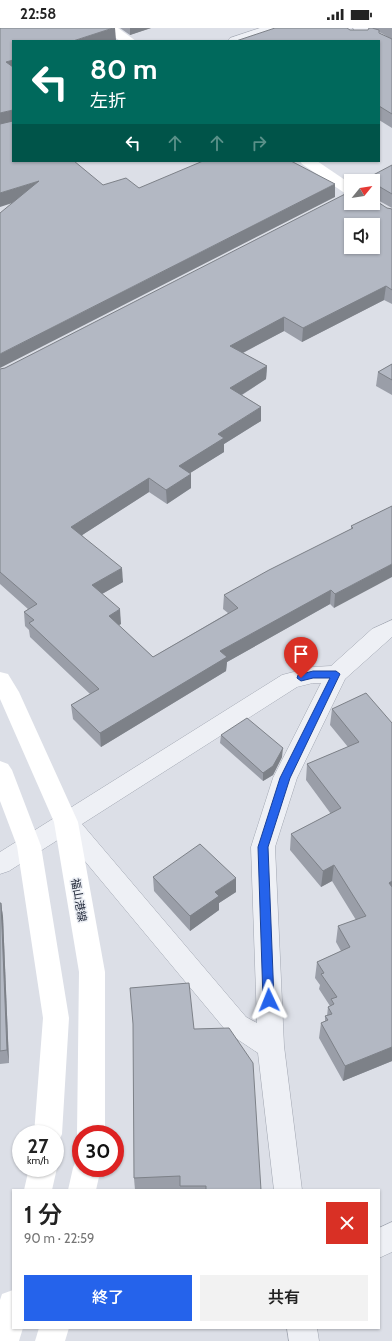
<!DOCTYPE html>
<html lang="ja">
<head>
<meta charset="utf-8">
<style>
	body { margin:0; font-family:Cabin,"Noto Sans JP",sans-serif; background:#f2f2f2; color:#222; height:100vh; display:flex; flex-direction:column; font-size:15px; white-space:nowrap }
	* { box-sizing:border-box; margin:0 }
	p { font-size:13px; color:#767676 }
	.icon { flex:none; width:22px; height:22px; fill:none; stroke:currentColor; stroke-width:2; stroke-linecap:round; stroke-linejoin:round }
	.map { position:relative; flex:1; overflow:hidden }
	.sheet { position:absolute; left:12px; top:1161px; width:368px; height:140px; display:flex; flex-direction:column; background:#fff; border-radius:0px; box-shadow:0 1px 3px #0004 }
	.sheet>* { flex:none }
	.guide { position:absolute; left:12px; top:12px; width:368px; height:122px; border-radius:0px; box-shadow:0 1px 3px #0004; background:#00695c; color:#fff; overflow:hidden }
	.needle { width:26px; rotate:60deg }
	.buttons { position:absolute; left:344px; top:146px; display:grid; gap:8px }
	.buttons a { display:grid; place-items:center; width:36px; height:36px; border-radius:0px; background:#fff; box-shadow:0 1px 3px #0004; font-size:20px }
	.speed { position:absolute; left:12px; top:1097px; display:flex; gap:8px; font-size:20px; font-weight:700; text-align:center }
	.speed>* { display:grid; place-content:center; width:52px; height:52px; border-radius:50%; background:#fff; box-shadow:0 1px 3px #0004; line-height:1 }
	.speed small { font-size:10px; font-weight:400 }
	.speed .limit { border:6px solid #d22; background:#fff; color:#111 }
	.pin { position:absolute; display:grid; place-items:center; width:34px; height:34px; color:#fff; margin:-41px -17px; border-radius:50% 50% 50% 0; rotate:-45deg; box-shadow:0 0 4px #0007 }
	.pin .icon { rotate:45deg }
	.me { position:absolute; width:44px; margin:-22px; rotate:358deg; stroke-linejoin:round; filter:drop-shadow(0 0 3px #0008) }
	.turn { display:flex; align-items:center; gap:14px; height:84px; padding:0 12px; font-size:18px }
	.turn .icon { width:52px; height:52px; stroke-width:2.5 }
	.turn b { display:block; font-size:28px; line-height:34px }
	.lanes { display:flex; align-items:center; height:38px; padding:0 12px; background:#0003; justify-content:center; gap:20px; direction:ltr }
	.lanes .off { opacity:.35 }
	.round { display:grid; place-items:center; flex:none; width:42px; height:42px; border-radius:0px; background:#f2f2f2 }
	.overview { display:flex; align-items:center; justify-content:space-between; height:68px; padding:0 12px }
	h1 { font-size:24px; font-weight:600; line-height:30px }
	.primary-button { display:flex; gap:8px; margin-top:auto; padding:8px 12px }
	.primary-button a { flex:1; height:46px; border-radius:0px; background:#2563eb; color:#fff; font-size:16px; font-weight:600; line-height:46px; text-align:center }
	.primary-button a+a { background:#f2f2f2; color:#222 }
	.status { display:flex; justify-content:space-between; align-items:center; height:28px; padding:0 20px; background:#fff; direction:ltr }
	.status svg { height:11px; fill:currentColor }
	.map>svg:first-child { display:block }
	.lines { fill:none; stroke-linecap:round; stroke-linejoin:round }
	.street-casing { stroke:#a1a6b1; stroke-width:1 }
	.street { fill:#eef0f5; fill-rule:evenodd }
	.secondary { fill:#fff; fill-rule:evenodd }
	.wall { fill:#9a9ea8; fill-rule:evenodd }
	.shaded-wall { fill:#7d8188 }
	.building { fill:#b3b8c3; stroke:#7d8188; fill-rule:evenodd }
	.route { fill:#2563eb; stroke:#184099 }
	.labels { text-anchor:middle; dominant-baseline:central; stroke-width:3; stroke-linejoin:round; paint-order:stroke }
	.street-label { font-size:11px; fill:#252c3d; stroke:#ebeef4 }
</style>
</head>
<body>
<div class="status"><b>22:58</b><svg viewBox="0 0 49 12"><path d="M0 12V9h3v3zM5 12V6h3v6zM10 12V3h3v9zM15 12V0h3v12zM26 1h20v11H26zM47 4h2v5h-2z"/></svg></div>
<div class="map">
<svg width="392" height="1313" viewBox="0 0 392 1313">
	<rect width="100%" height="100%" fill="#dcdfe7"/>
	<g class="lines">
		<defs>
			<g id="street">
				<path d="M260,0h20l-2,3 -30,10h-20l2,-3z"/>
				<path d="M353,0h17l22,13v9l-13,-6v-3h-5l-19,-10z"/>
				<path d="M392,592v17l-47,42 -48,99 -22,69 9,199 18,144h-28l-16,-137 -30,-20 -164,-197 -55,35 -9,3v-22l282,-177 31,-8 18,-1 41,-37zM313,655h8l-48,95 -22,69 6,176 -11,-6 -164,-193 215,-137z"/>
				<path d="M392,1194v30l-13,6v-30z"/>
				<path d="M287,1300h30l2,13h-30z"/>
			</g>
		</defs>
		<use href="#street" class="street-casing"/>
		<use href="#street" class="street"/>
		<g class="secondary">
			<path d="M102,0h16l18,13h-16z"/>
			<path d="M300,133h17l34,23v12l-5,-2 -44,-30z"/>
			<path d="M0,644l8,2 11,18 59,130 27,150v162h-24v9l-4,-9 2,-162 -25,-150 -54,-123z"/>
			<path d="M0,733l8,3 4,6 29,76 28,172 -7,116 -4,9 -3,1v-10h-21l9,-116 -26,-172 -17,-45z"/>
			<path d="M81,1129v11h20l-5,22h-28l5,-22 4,-10z"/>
			<path d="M55,1135l2,5 -5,22h-28l5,-22h26z"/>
			<path d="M13,1262v38h10l-4,13h-19v-41l2,-6z"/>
			<path d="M39,1300h30l-4,13h-30z"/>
		</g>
	</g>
	<g class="wall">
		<path d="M120,0h31l-21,7z"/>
		<path d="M373,0h19v100l-13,-8v-79l-29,-11h18l6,-1zM379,4l4,2 5,3 -9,-4z"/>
		<path d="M392,137v43l-18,-10 -1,-17z"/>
		<path d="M387,180l5,1v95l-8,-4 -82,42 -18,-11 -41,22 24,13 -1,13 -24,16 19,12v14l-37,23v8l-34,21 1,1v14l-24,16 -18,-12 -67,43 41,47 -21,12 19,30 -3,1 35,32 75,-44 -5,-4 1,-14 127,-66v-3l41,-20 -58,102 -4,-4 -103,58 -1,9 -125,76 -28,-28 -2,-14 19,-11 -60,-57 -1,-7 -4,-4 -1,-14 4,-3 -28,-25v-215l5,-1z"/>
		<path d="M392,336v31l-16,-9 2,-14z"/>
		<path d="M332,681l60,14v338l-49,20 -24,-43 2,-15 4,-2v-5h2l1,-9 2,-1 -11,-17 1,-4 -5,-7 2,-16 24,-11 -5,-9 2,-16 18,-6 -24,-39 -11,6 -31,-37 1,-16 40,-20 -25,-34 1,-16 41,-17 -18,-22z"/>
		<path d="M221,707l61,22 -9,18 -10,6 -43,-38z"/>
		<path d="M153,849l83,15 -17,11v7l-29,21 -36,-40z"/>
		<path d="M0,875h1l2,14 6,146 -9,1z"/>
		<path d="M194,1001l67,161h-126l-1,-12z"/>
	</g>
	<g class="shaded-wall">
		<path d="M113,0h2l1,12 -5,1h-38z"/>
		<path d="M130,0h21l-21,7z"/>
		<path d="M13,32v13l-7,-11z"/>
		<path d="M13,82v13l-13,3v-13z"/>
		<path d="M39,153l1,13 -40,13v-14z"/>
		<path d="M335,156v13l-335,171v-14z"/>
		<path d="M375,156l-1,14h-1v-13z"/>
		<path d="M386,258l-2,14 -82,42 1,-14z"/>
		<path d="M284,289v14l-55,29 1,-14z"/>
		<path d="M267,338l-1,13 -36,23v-14z"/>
		<path d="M261,379v14l-37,23v8l-45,28v-14l39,-32z"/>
		<path d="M191,446v14l-24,16 -1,-14z"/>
		<path d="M149,450v14l-76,49 -2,-14z"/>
		<path d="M392,536v13l-58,31 1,-14z"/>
		<path d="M122,540l1,14 -30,17 -1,-14z"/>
		<path d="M331,562l-1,14 -103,58 -1,9 -125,76 -1,-14 120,-82z"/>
		<path d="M120,581l1,15 -11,6 -1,-14z"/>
		<path d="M283,720l-1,9 -9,18 -10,6v-8z"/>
		<path d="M334,837l-2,16 -11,6 2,-16z"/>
		<path d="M236,850v14l-17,11v7l-29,21v-15l25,-24z"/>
		<path d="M392,853v14l-3,-12z"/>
		<path d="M1,875l2,14 6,146 -2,-13z"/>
		<path d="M392,1019v14l-49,20 2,-15z"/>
	</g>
	<g class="building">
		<path d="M0,0h113l-40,13h-60v19l-7,2 7,5v94h61l29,24 23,-7 13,10 64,-27h88l44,23 -335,170v-141l39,-32 -39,12v-69l13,-3v-11l-13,3z"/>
		<path d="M275,0h72l3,2h18l1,-2h3l7,2v3l13,6v75l-13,-8v-65h-143z"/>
		<path d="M392,137v29l-17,-10 -2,1v1v-5h-11z"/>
		<path d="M351,163v12h22v-4l14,9 5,1v81l-6,-4 -83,42 -19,-11 -54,29 37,20 -37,22 31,19 -43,27 6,4 -45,28 12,8 -25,16 -17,-12 -78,49 51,41 -30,17 28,24 -11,7 44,41 85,-49 -14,-13 45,-25 84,-42 -2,-2 41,-20v58l-57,30 -4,-4 -111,61 7,6 -127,76 -29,-28 28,-16 -70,-66 5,-3 -10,-8 13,-8 -37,-32v-203l5,-1zM351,197h22v22h-22z"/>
		<path d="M392,336v16l-14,-8z"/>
		<path d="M366,665l26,30v158l-3,2 3,4v160l-47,19 -24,-43 7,-3 -3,-4 7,-2 -4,-7 6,-3 -3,-5 6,-2 -16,-23 3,-1 -7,-11 33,-15 -12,-21 28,-10 -32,-51 -11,6 -32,-37 50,-26 -34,-44 52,-22 -27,-33z"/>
		<path d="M247,690l36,30 -10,18 -10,7 -42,-38z"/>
		<path d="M200,816l36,34 -21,14 4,4 -29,20 -37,-39z"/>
		<path d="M0,875h1l6,147 -7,1z"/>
		<path d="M189,955l5,46 35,-1 24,35 8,127h-55v-4h-26v-10l-46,2 -1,-154 -3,-36z"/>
	</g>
	<path class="route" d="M313,643h23l4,3 -50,104 -22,69 6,153 -1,4 -4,1 -4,-1 -2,-4 -5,-153 22,-69 50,-100h-17l-12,3 -4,-3 1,-3z"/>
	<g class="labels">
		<g class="street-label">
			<text transform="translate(79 872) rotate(80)">福山港線</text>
		</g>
	</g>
</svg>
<div class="buttons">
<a><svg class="needle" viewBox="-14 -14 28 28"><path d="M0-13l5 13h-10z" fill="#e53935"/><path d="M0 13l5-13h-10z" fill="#767676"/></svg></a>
<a><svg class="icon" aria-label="sound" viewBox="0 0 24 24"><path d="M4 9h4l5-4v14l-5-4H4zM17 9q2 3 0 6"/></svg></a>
</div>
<div class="speed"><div>27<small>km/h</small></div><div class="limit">30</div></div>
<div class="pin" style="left:301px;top:650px;background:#d93025"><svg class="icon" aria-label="arrive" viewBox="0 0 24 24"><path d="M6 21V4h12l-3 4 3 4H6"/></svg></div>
<svg class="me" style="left:269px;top:972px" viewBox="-20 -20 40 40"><path d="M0-17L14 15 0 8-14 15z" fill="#2563eb" stroke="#fff" stroke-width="4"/></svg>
<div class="guide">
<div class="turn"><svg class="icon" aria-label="left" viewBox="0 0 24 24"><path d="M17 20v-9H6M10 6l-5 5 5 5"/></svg><div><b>80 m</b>左折</div></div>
<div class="lanes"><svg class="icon" aria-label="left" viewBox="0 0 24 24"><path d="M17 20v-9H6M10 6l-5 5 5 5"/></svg><svg class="icon off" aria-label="ahead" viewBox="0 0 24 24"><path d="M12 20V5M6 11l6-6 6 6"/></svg><svg class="icon off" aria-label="ahead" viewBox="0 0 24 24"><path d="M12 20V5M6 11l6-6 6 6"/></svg><svg class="icon off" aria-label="right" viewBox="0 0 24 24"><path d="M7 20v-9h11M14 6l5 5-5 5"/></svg></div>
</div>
<section class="sheet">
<div class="overview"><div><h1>1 分</h1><p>90 m · 22:59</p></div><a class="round" style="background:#d93025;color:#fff"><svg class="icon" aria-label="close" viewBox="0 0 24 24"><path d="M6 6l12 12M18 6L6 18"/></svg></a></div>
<div class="primary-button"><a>終了</a><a>共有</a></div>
</section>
</div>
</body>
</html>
